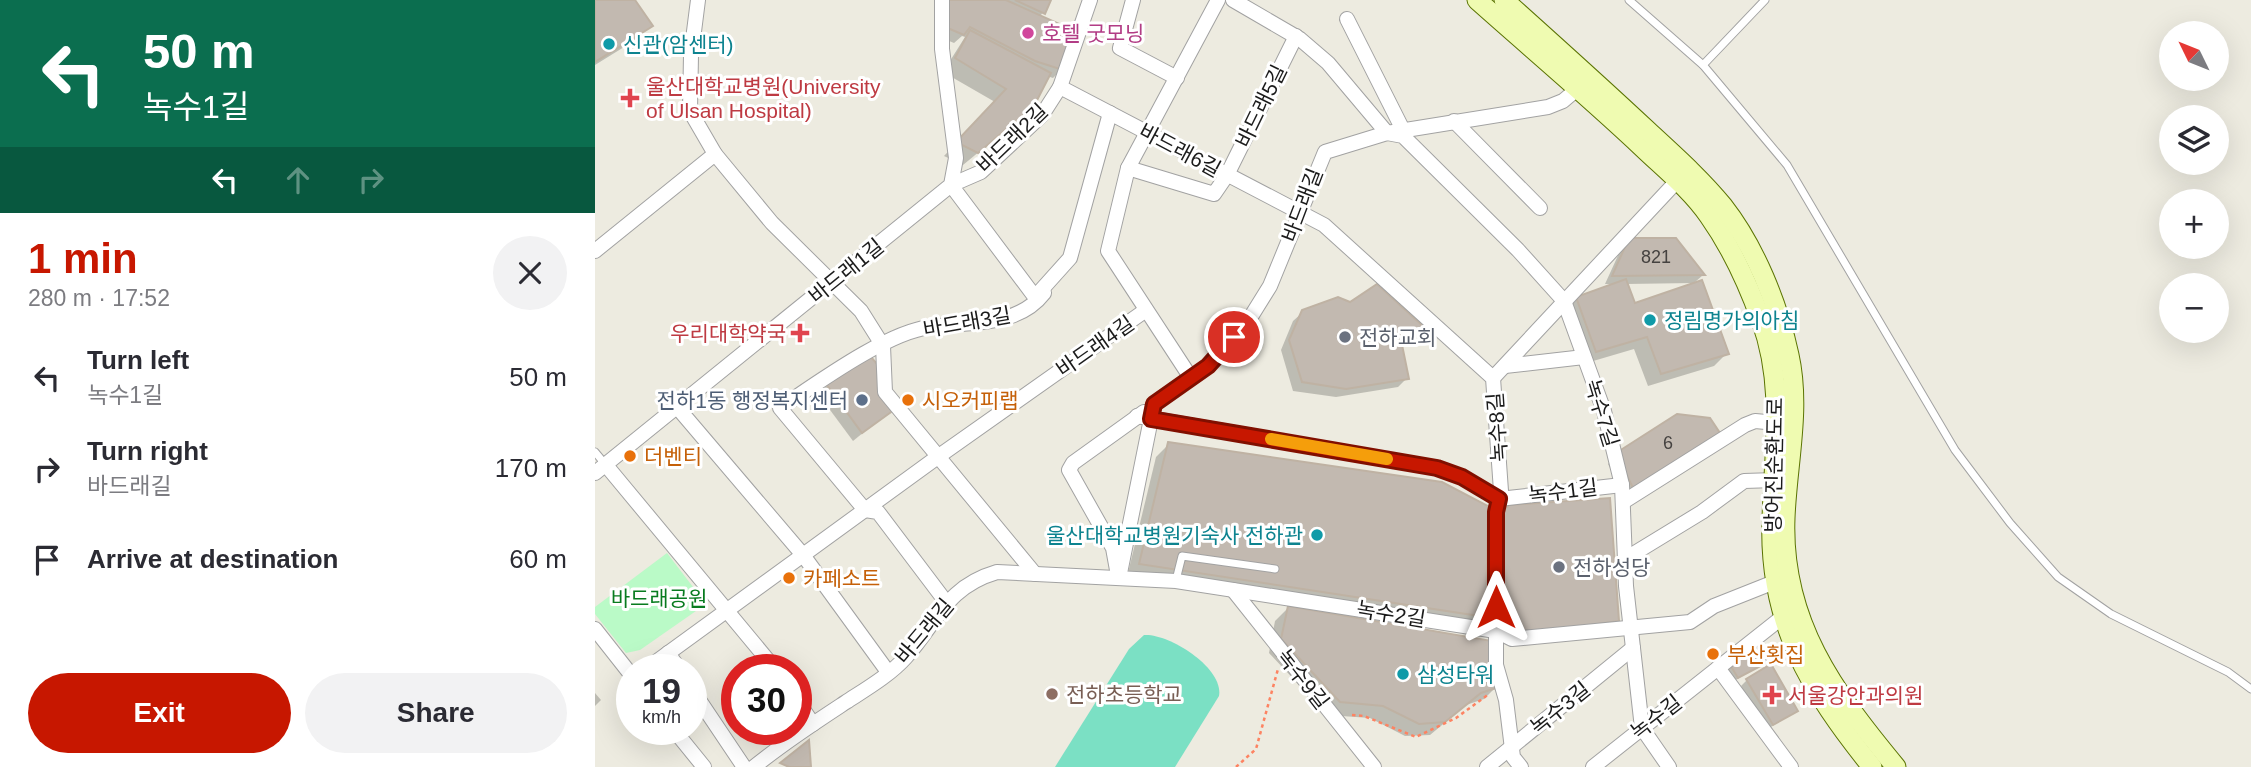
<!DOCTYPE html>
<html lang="en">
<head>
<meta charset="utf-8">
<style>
	body { margin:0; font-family:Arial,"Noto Sans KR",sans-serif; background:#f2f2f3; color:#2b2b33; height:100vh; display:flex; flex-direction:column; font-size:26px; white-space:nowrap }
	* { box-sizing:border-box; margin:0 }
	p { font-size:23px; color:#7c7c81 }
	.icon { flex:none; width:38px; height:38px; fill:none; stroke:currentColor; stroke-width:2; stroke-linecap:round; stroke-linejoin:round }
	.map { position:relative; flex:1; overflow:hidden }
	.drawer { display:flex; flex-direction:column; background:#fff; width:595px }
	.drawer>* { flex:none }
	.banner { background:#0b6e4f; color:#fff; overflow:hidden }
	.needle { width:46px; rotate:313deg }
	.tools { position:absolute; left:1564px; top:21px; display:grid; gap:14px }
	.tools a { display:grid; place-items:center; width:70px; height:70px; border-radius:50%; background:#fff; box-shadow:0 7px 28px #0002; font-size:35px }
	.speed { position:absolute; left:21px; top:654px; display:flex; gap:14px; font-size:35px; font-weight:700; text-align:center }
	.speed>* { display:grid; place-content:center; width:91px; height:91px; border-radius:50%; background:#fff; box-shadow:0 7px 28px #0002; line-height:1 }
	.speed small { font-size:18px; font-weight:400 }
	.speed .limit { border:10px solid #d22; background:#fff; color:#111 }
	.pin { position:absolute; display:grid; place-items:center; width:60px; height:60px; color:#fff; margin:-30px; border:4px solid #fff; border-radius:50%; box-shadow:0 2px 7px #0007 }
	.me { position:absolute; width:77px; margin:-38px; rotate:0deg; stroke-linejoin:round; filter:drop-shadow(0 0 5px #0008) }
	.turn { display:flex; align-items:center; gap:24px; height:147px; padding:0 28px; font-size:32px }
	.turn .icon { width:91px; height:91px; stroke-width:2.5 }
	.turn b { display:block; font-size:49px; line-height:60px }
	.lanes { display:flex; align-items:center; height:66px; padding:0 28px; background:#0003; justify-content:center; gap:35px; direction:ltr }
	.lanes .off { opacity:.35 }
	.round { display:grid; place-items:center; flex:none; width:74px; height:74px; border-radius:37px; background:#f2f2f3 }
	.headline { display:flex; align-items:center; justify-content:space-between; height:119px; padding:0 28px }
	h1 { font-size:42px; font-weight:600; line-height:52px; color:#c71700 }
	.cta { display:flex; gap:14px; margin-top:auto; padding:14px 28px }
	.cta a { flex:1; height:80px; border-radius:42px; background:#c71700; color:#fff; font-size:28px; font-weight:600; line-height:80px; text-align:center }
	.cta a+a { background:#f2f2f3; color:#2b2b33 }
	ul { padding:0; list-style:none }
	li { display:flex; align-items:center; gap:21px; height:91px; padding:0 28px }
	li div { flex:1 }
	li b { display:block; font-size:26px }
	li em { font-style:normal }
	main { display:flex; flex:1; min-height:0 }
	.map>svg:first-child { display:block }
	.park { fill:#bafac7 }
	.pitch { fill:#7be0c4 }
	.shadow { fill:#0003 }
	.building { fill:#c2b9b0; stroke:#bfb2a3; stroke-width:2 }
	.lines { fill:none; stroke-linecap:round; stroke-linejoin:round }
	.service-casing { stroke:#a2a2a2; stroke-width:9 }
	.minor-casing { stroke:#a2a2a2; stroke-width:16 }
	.secondary-casing { stroke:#5a7302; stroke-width:21 }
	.path { stroke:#fd8362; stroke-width:2.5; stroke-dasharray:3.5 3.5; stroke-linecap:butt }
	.service { stroke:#fff; stroke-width:7 }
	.minor { stroke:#fff; stroke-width:14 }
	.secondary { stroke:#effbb1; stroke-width:19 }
	.route-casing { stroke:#810f00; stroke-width:18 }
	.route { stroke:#c71700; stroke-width:12 }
	.slow { stroke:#f59e0b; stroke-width:12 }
	.hotel-dot { fill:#d1479c; stroke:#fff; stroke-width:2.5 }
	.culture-dot { fill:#0f9aa8; stroke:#fff; stroke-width:2.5 }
	.health-dot { fill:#e0444e; stroke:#fff; stroke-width:2.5 }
	.worship-dot { fill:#6b7280; stroke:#fff; stroke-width:2.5 }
	.service-dot { fill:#5c6f8a; stroke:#fff; stroke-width:2.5 }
	.food-dot { fill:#e8710a; stroke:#fff; stroke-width:2.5 }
	.education-dot { fill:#8d6e63; stroke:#fff; stroke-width:2.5 }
	.labels { text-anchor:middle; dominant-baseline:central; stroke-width:6; stroke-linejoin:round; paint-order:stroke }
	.number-label { font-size:18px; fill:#454240 }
	.hotel-label { font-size:21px; fill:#b23c85; stroke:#fff; text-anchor:start }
	.culture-label { font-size:21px; fill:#0d838f; stroke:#fff; text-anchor:start }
	.health-label { font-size:21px; fill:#be3a42; stroke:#fff; text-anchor:start }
	.street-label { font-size:21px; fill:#1b1b1b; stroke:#fff }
	.worship-label { font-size:21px; fill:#5b616d; stroke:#fff; text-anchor:start }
	.service-label { font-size:21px; fill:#4e5e75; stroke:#fff; text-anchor:end }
	.food-label { font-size:21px; fill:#c56008; stroke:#fff; text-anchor:start }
	.park-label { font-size:21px; fill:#087b1f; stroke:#fff }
	.education-label { font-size:21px; fill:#785e54; stroke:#fff; text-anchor:start }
</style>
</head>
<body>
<main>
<section class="drawer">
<div class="banner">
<div class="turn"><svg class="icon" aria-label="left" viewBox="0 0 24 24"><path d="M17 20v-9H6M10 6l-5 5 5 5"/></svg><div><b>50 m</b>녹수1길</div></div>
<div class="lanes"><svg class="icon" aria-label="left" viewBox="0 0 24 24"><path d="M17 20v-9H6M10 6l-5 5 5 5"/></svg><svg class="icon off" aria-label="ahead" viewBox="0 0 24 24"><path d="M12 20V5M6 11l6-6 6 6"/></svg><svg class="icon off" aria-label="right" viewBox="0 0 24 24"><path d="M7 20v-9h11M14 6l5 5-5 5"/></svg></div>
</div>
<div class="headline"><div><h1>1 min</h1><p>280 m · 17:52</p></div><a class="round"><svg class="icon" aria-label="close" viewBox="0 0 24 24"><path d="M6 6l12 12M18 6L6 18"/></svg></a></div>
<ul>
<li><svg class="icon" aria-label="left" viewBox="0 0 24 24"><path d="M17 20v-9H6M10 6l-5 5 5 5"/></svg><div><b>Turn left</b><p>녹수1길</p></div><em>50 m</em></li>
<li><svg class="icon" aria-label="right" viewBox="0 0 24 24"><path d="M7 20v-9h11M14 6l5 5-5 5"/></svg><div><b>Turn right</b><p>바드래길</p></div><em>170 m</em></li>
<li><svg class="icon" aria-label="arrive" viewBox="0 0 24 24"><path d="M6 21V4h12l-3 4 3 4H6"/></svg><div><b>Arrive at destination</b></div><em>60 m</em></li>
</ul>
<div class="cta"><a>Exit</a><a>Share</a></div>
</section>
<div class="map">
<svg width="1656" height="767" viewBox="0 0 1656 767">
	<rect width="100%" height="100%" fill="#edebe0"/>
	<path class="park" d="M72,553l39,51 -66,46 -14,3 -31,-39v-7z"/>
	<path class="pitch" d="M549,635c25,-2 80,33 75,61l-44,71h-120l74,-118z"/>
	<g class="shadow">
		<path d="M0,0h38l17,26 -13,13 -42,26z"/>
		<path d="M342,0h112l-9,17 22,52 -9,9 -6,-2 -28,43 -56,46 -19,-9 51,-54 -52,-30 22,-35 -3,-1 -8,7 -17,-7z"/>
		<path d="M1035,240h45l28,35 -9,8 -68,1 8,21 93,48 -13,13 -66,20 -14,-37 -51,15 -19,-52 13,-13 38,-15h-10l16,-35z"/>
		<path d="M755,304l72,23 -8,8 -15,5 8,38 -9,9 -62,10 -43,-6 -12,-41 12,-29 10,-9z"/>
		<path d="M230,383l66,27 -38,31 -37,-50z"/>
		<path d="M1123,433l-94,62 -16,-31 9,-9z"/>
		<path d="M574,444l315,172 -13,13 -344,-52 29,-120z"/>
		<path d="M898,524l124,96 -9,9 -111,5z"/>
		<path d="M693,608l209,78 -13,13 -18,6 -36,30 -25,1 -35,-18 -43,-3 -58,-62 6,-32z"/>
		<path d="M1165,643l8,18 -34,20 -8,-13z"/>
		<path d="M1152,680l49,31 -30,19 -25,-44z"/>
		<path d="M0,693l6,7 -6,6z"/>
		<path d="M201,707l8,11 -8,7z"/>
		<path d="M163,730h32l-21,15z"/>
	</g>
	<g class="building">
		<path d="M0,0h40l18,26 -58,36z"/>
		<path d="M350,0h61l69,31 -12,39 -28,-9 -65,-34 -6,8 -19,-8z"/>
		<path d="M420,0h36l-6,14z"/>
		<path d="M375,30l81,43 -17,33 -56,47 -22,-11 50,-53 -51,-31z"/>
		<path d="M1034,238h47l29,37 -93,1z"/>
		<path d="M1031,279l9,24 67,-23 27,74 -68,20 -14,-37 -51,15 -20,-55z"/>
		<path d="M782,284l47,43 -24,8 9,44 -63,10 -44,-7 -13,-42 13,-30 36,-13 12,5z"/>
		<path d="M275,356l8,9 16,45 -32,23 -38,-52z"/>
		<path d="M1082,414l33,4 10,15 -87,55 -17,-35z"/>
		<path d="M573,442l274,40 46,24 -2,111 -347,-53z"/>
		<path d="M1015,498l9,123 -103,14 -11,-10 -4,-112 8,-8z"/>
		<path d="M693,606l204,35 7,46 -18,6 -36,29 -26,2 -36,-18 -43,-4 -59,-63z"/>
		<path d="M1165,640l10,21 -32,17 -9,-15z"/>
		<path d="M1176,664l27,47 -25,14 -27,-46z"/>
		<path d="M214,740l2,27h-22l-9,-4z"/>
	</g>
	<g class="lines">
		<defs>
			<g id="service">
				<path d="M1034,0l74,65 84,100 168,285 55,73 48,54 53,37 117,58 23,17"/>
				<path d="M1108,65l62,-65"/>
				<path d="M0,452l10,12"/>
				<path d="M581,580l6,-24 93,13"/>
			</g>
			<g id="minor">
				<path d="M103,0l-7,55 -1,56 25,43"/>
				<path d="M495,0l-30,87 -18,28 -61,57 -30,13 84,112 35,-39 40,-145"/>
				<path d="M538,0l-13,48 57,30"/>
				<path d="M638,0l67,39 28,24 59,70 16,3 115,114 46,51 40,110 18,74 4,101 16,142 27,39"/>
				<path d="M752,19l56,111"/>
				<path d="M465,87l264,138 169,153 8,113 -5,21v153l10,35 7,57 8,10"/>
				<path d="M859,121l86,87"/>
				<path d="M533,168l86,26 13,-19 69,-139"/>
				<path d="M0,251l120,-97 57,69 89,88 22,35 2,46 150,182"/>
				<path d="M910,366l79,-9"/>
				<path d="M596,378l-83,-127 20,-83 90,-168"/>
				<path d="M898,378l184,-197"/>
				<path d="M82,407l126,148 85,117"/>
				<path d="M542,416l300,52 25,9 37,22 123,-14"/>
				<path d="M10,464l171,206"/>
				<path d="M0,473l356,-288 5,-27 -14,-109v-49"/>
				<path d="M1028,502l122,-77 10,-4 22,2"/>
				<path d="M270,510l-85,-102c36,-24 107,-76 150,-81 39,-6 87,1 114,-34"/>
				<path d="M270,510l13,2 68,90"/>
				<path d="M1030,559l77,-47 42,-31 31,-1"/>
				<path d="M522,570l-4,-22 -44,-78 4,-7 71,-51"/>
				<path d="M524,578l35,-174 54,-38 39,-43 23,-37 55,-134 62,-19 161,-26 15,-6 20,-17"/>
				<path d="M638,590l141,177"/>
				<path d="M0,629l37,47"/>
				<path d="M73,653l12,17"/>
				<path d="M1123,668l73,99"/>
				<path d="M50,670l294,-214 207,-146"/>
				<path d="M96,688l53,79"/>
				<path d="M201,699l17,25"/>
				<path d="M79,730l30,37"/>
				<path d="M159,767c29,-24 60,-44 92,-65 20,-13 44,-27 60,-45 32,-36 40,-70 91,-85l179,9 320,50 16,8 178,-17 24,-16 63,-25"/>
				<path d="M892,767l146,-119"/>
				<path d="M998,767l192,-152"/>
			</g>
			<g id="secondary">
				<path d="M882,0c55,49 112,97 166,148 22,21 48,42 66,68 22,31 39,68 52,104 24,65 13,131 11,199 -4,103 38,171 100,248"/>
				<path d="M909,0c48,43 97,87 144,131 26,24 53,48 75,75 32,41 55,98 66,149 12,54 -2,109 -4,163 -4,103 49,174 111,249"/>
			</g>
		</defs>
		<use href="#service" class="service-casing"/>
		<use href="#minor" class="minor-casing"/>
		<use href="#secondary" class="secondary-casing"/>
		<g class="path">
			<path d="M757,715l12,1 52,21 40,-19 33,-24"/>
			<path d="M641,767l20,-18 22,-80"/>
		</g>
		<use href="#service" class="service"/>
		<use href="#minor" class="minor"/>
		<use href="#secondary" class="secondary"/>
	</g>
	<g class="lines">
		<defs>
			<path id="route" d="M639,337l-26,29 -54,38 -3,15 286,49 25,9 37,22 -3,13v95"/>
		</defs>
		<use href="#route" class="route-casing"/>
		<use href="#route" class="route"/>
		<path class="slow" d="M676,439l116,20"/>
	</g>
	<circle class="hotel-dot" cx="433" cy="33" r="7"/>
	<g class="culture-dot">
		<circle cx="14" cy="44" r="7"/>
		<circle cx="1055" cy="320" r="7"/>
		<circle cx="722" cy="535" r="7"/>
		<circle cx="808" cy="674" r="7"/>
	</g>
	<g class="health-dot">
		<path d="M31.5 87.5h7v7h7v7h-7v7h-7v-7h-7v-7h7z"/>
		<path d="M201.5 322.5h7v7h7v7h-7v7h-7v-7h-7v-7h7z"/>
		<path d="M1173.5 684.5h7v7h7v7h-7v7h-7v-7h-7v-7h7z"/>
	</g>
	<g class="worship-dot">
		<circle cx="750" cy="337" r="7"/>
		<circle cx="964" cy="567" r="7"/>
	</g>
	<circle class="service-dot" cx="267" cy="400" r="7"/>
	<g class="food-dot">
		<circle cx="313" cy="400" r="7"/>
		<circle cx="35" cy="456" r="7"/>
		<circle cx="194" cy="578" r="7"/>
		<circle cx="1118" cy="654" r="7"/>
	</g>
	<circle class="education-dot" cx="457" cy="694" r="7"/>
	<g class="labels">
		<g class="number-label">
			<text x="1061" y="257">821</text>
			<text x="1073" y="443">6</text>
		</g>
		<g class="hotel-label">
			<text x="447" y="33">호텔 굿모닝</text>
		</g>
		<g class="culture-label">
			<text x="28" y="44">신관(암센터)</text>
			<text x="1069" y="320">정림명가의아침</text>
			<text x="708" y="535" text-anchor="end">울산대학교병원기숙사 전하관</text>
			<text x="822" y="674">삼성타워</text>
		</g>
		<g class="health-label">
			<text x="51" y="86">울산대학교병원(University<tspan x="51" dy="24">of Ulsan Hospital)</tspan></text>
			<text x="191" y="333" text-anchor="end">우리대학약국</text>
			<text x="1193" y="695">서울강안과의원</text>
		</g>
		<g class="street-label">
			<text transform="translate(666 106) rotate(-64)">바드래5길</text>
			<text transform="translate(417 138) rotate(-44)">바드래2길</text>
			<text transform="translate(585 150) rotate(28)">바드래6길</text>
			<text transform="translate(707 205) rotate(-69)">바드래길</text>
			<text transform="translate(251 271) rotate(-39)">바드래1길</text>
			<text transform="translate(372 322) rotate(-10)">바드래3길</text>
			<text transform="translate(500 346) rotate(-35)">바드래4길</text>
			<text transform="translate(1007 413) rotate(73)">녹수7길</text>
			<text transform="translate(902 427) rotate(-94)">녹수8길</text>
			<text transform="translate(1179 465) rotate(-89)">방어진순환도로</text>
			<text transform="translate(968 491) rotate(-7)">녹수1길</text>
			<text transform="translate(796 614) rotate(9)">녹수2길</text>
			<text transform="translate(329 631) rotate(-50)">바드래길</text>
			<text transform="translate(708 679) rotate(52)">녹수9길</text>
			<text transform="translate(965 708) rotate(-39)">녹수3길</text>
			<text transform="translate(1061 717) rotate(-38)">녹수길</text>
		</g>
		<g class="worship-label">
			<text x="764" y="337">전하교회</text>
			<text x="978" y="567">전하성당</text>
		</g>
		<g class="service-label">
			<text x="253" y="400">전하1동 행정복지센터</text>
		</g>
		<g class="food-label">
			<text x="327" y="400">시오커피랩</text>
			<text x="49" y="456">더벤티</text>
			<text x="208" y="578">카페소트</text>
			<text x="1132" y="654">부산횟집</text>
		</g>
		<g class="park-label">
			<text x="64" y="598">바드래공원</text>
		</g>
		<g class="education-label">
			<text x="471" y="694">전하초등학교</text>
		</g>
	</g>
</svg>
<div class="tools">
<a><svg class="needle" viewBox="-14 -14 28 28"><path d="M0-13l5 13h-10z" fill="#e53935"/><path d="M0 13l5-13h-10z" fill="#7c7c81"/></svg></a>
<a><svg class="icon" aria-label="layers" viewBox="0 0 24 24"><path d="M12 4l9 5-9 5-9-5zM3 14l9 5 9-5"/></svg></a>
<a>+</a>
<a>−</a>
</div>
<div class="speed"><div>19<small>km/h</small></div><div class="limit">30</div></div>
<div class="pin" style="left:639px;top:337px;background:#d93025"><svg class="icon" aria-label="arrive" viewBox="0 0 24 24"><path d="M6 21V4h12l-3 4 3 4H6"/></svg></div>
<svg class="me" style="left:901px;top:607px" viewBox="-20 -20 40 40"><path d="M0-17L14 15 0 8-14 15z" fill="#c71700" stroke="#fff" stroke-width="4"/></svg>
</div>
</main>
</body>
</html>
